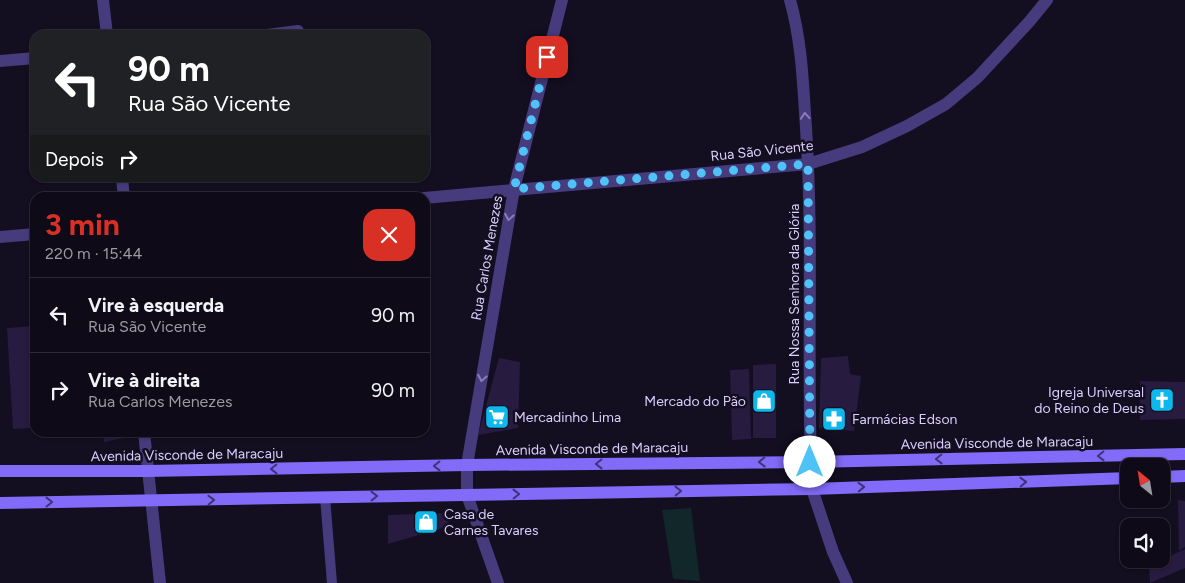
<!DOCTYPE html>
<html lang="pt">
<head>
<meta charset="utf-8">
<style>
	body { margin:0; font-family:Figtree,sans-serif; background:#171321; color:#f1f3f6; height:100vh; display:flex; flex-direction:column; font-size:19px; white-space:nowrap }
	* { box-sizing:border-box; margin:0 }
	p { font-size:16px; color:#9b9aa2 }
	.icon { flex:none; width:28px; height:28px; fill:none; stroke:currentColor; stroke-width:2; stroke-linecap:round; stroke-linejoin:round }
	.map { position:relative; flex:1; overflow:hidden }
	.side { position:absolute; left:30px; top:192px; width:400px; height:245px; display:flex; flex-direction:column; background:#0e0a18; border-radius:15px; box-shadow:0 1px 4px #0004,0 0 0 1px #2e2b37 }
	.side>* { flex:none }
	.guide { position:absolute; left:30px; top:30px; width:400px; height:152px; border-radius:15px; box-shadow:0 1px 4px #0004,0 0 0 1px #2e2b37; background:#202124; color:#fff; overflow:hidden }
	.needle { width:32px; rotate:330deg }
	.fabs { position:absolute; left:1120px; top:458px; display:grid; gap:10px }
	.fabs a { display:grid; place-items:center; width:50px; height:50px; border-radius:10px; background:#0e0a18; box-shadow:0 1px 4px #0004,0 0 0 1px #2e2b37; font-size:25px }
	.pin { position:absolute; display:grid; place-items:center; width:42px; height:42px; color:#fff; margin:-21px; border-radius:10px; box-shadow:0 2px 8px #0006 }
	.me { position:absolute; width:55px; margin:-28px; rotate:0deg; stroke-linejoin:round; filter:drop-shadow(0 0 4px #0008) }
	.turn { display:flex; align-items:center; gap:18px; height:105px; padding:0 15px; font-size:22px }
	.turn .icon { width:65px; height:65px; stroke-width:2.5 }
	.turn b { display:block; font-size:35px; line-height:42px }
	.then { display:flex; align-items:center; height:48px; padding:0 15px; background:#0003; gap:10px; font-size:19px }
	.round { display:grid; place-items:center; flex:none; width:52px; height:52px; border-radius:15px; background:#171321 }
	.headline { display:flex; align-items:center; justify-content:space-between; height:85px; padding:0 15px }
	h1 { font-size:30px; font-weight:700; line-height:38px; color:#d93025 }
	ul { padding:0; list-style:none }
	li { display:flex; align-items:center; gap:15px; height:75px; padding:0 15px; border-top:1px solid #2e2b37 }
	li div { flex:1 }
	li b { display:block; font-size:19px }
	li em { font-style:normal }
	.map>svg:first-child { display:block }
	.green { fill:#112729 }
	.building { fill:#271b40 }
	.lines { fill:none; stroke-linecap:round; stroke-linejoin:round }
	.service { stroke:#463b7c; stroke-width:10 }
	.minor { stroke:#463b7c; stroke-width:12 }
	.tertiary { stroke:#463b7c; stroke-width:12 }
	.secondary { stroke:#816bf8; stroke-width:12 }
	.oneway { stroke:#897eb6 }
	.oneway2 { stroke:#3f3376 }
	.route { stroke:#4fc3f7; stroke-width:9; stroke-dasharray:0 16.2 }
	.labels { text-anchor:middle; dominant-baseline:central; stroke-width:5; stroke-linejoin:round; paint-order:stroke }
	.street-label { font-size:14px; fill:#dacffd; stroke:#130e20 }
	.poi-label { font-size:14px; fill:#dacffd; stroke:#130e20; text-anchor:start }
</style>
</head>
<body>
<div class="map">
<svg width="1185" height="583" viewBox="0 0 1185 583">
	<rect width="100%" height="100%" fill="#130e20"/>
	<path class="green" d="M691,508l9,73 -27,-2 -11,-69z"/>
	<g class="building">
		<path d="M35,326v102l-22,1 -6,-101z"/>
		<path d="M848,356l2,18 11,2 -7,55 -35,-3 2,-70z"/>
		<path d="M499,358l21,4 -2,66 -40,7z"/>
		<path d="M776,364v74h-23v-73z"/>
		<path d="M749,369l2,70 -19,1 -2,-70z"/>
		<path d="M1140,381l45,1v37l-45,1z"/>
		<path d="M103,432h20l1,6 -20,4z"/>
		<path d="M1178,500l7,1v46l-6,4z"/>
		<path d="M445,513l5,13 -62,18v-29z"/>
		<path d="M1185,549v19l-35,15 -1,-17z"/>
	</g>
	<g class="lines">
		<path class="service" d="M325,497l7,86"/>
		<g class="minor">
			<path d="M103,0l4,35"/>
			<path d="M267,35l31,-4"/>
			<path d="M0,61l35,-3"/>
			<path d="M122,178l2,20"/>
			<path d="M424,198l384,-34 54,-17 45,-21 39,-22 31,-26 52,-56 18,-22"/>
			<path d="M0,237l35,-3"/>
			<path d="M144,432l16,151"/>
			<path d="M812,489l21,63 14,31"/>
			<path d="M498,583l-31,-88v-30l47,-276 48,-189"/>
		</g>
		<path class="tertiary" d="M790,0c12,42 13,85 16,128 8,120 0,241 6,361"/>
		<g class="secondary">
			<path d="M0,471h147l320,-6 343,-3 375,-8"/>
			<path d="M1161,477l24,-1"/>
			<path d="M0,503l812,-14 317,-11"/>
		</g>
	</g>
	<defs><path id="oneway-chevron" d="M-2-3.5L2.5 0L-2 3.5" fill="none" stroke-width="1.6" stroke-linecap="round" stroke-linejoin="round" transform="scale(1.25)"/></defs>
	<g class="oneway">
		<use href="#oneway-chevron" transform="translate(805 116) rotate(-94)"/>
		<use href="#oneway-chevron" transform="translate(509 217) rotate(100)"/>
		<use href="#oneway-chevron" transform="translate(482 378) rotate(100)"/>
	</g>
	<g class="oneway2">
		<use href="#oneway-chevron" transform="translate(1101 456) rotate(179)"/>
		<use href="#oneway-chevron" transform="translate(939 459) rotate(179)"/>
		<use href="#oneway-chevron" transform="translate(762 462) rotate(179)"/>
		<use href="#oneway-chevron" transform="translate(599 464) rotate(179)"/>
		<use href="#oneway-chevron" transform="translate(437 466) rotate(179)"/>
		<use href="#oneway-chevron" transform="translate(274 469) rotate(179)"/>
		<use href="#oneway-chevron" transform="translate(1023 482) rotate(-2)"/>
		<use href="#oneway-chevron" transform="translate(861 487) rotate(-2)"/>
		<use href="#oneway-chevron" transform="translate(678 491) rotate(-1)"/>
		<use href="#oneway-chevron" transform="translate(516 494) rotate(-1)"/>
		<use href="#oneway-chevron" transform="translate(374 496) rotate(-1)"/>
		<use href="#oneway-chevron" transform="translate(211 500) rotate(-2)"/>
		<use href="#oneway-chevron" transform="translate(49 502) rotate(-1)"/>
	</g>
	<g class="lines">
		<path class="route" d="M547,57l-33,132 294,-25 2,298"/>
	</g>
	<defs>
		<symbol id="church-square" viewBox="-11 -11 22 22"><rect x="-9" y="-9" width="18" height="18" rx="4" fill="#0cb8ec" stroke="#130e20"/><path d="M-1.2-6h2.4v3.5h3.3v2.4h-3.3V6h-2.4V-.1h-3.3v-2.4h3.3Z" fill="#fff"/></symbol>
		<symbol id="shop-square" viewBox="-11 -11 22 22"><rect x="-9" y="-9" width="18" height="18" rx="4" fill="#0cb8ec" stroke="#130e20"/><path d="M-5-2.5h2.3a2.7 3.5 0 0 1 5.4 0H5L5.5 6h-11ZM-1.5-2.5h3a1.5 2.3 0 0 0-3 0Z" fill="#fff"/></symbol>
		<symbol id="supermarket-square" viewBox="-11 -11 22 22"><rect x="-9" y="-9" width="18" height="18" rx="4" fill="#0cb8ec" stroke="#130e20"/><path d="M-6-5.5h2.5l.6 2H6L4.5 2H-2.5L-4.4-4H-6ZM-1.5 3.2a1.3 1.3 0 1 0 .1 0ZM3 3.2a1.3 1.3 0 1 0 .1 0Z" fill="#fff"/></symbol>
		<symbol id="pharmacy-square" viewBox="-11 -11 22 22"><rect x="-9" y="-9" width="18" height="18" rx="4" fill="#0cb8ec" stroke="#130e20"/><path d="M-2-6h4v4h4v4h-4v4h-4v-4h-4v-4h4Z" fill="#fff"/></symbol>
	</defs>
	<g fill-rule="evenodd">
		<use href="#church-square" x="1148" y="386" width="28" height="28"/>
		<use href="#shop-square" x="750" y="387" width="28" height="28"/>
		<use href="#supermarket-square" x="483" y="403" width="28" height="28"/>
		<use href="#pharmacy-square" x="820" y="405" width="28" height="28"/>
		<use href="#shop-square" x="412" y="508" width="28" height="28"/>
	</g>
	<g class="labels">
		<g class="street-label">
			<text transform="translate(762 151) rotate(-6)">Rua São Vicente</text>
			<text transform="translate(487 258) rotate(-80)">Rua Carlos Menezes</text>
			<text transform="translate(794 294) rotate(-90)">Rua Nossa Senhora da Glória</text>
			<text transform="translate(997 443) rotate(-1)">Avenida Visconde de Maracaju</text>
			<text transform="translate(592 449) rotate(-1)">Avenida Visconde de Maracaju</text>
			<text transform="translate(187 455) rotate(-1)">Avenida Visconde de Maracaju</text>
		</g>
		<g class="poi-label">
			<text x="1144" y="392" text-anchor="end">Igreja Universal<tspan x="1144" dy="16">do Reino de Deus</tspan></text>
			<text x="746" y="401" text-anchor="end">Mercado do Pão</text>
			<text x="514" y="417">Mercadinho Lima</text>
			<text x="852" y="419">Farmácias Edson</text>
			<text x="444" y="514">Casa de<tspan x="444" dy="16">Carnes Tavares</tspan></text>
		</g>
	</g>
</svg>
<div class="fabs">
<a><svg class="needle" viewBox="-14 -14 28 28"><path d="M0-13l5 13h-10z" fill="#e53935"/><path d="M0 13l5-13h-10z" fill="#9b9aa2"/></svg></a>
<a><svg class="icon" aria-label="sound" viewBox="0 0 24 24"><path d="M4 9h4l5-4v14l-5-4H4zM17 9q2 3 0 6"/></svg></a>
</div>
<div class="pin" style="left:547px;top:57px;background:#d93025"><svg class="icon" aria-label="arrive" viewBox="0 0 24 24"><path d="M6 21V4h12l-3 4 3 4H6"/></svg></div>
<svg class="me" style="left:810px;top:462px" viewBox="-20 -20 40 40"><circle r="19" fill="#fff"/><path d="M0-13L10 11 0 6-10 11z" fill="#4fc3f7"/></svg>
<div class="guide">
<div class="turn"><svg class="icon" aria-label="left" viewBox="0 0 24 24"><path d="M17 20v-9H6M10 6l-5 5 5 5"/></svg><div><b>90 m</b>Rua São Vicente</div></div>
<div class="then">Depois<svg class="icon" aria-label="right" viewBox="0 0 24 24"><path d="M7 20v-9h11M14 6l5 5-5 5"/></svg></div>
</div>
<section class="side">
<div class="headline"><div><h1>3 min</h1><p>220 m · 15:44</p></div><a class="round" style="background:#d93025;color:#fff"><svg class="icon" aria-label="close" viewBox="0 0 24 24"><path d="M6 6l12 12M18 6L6 18"/></svg></a></div>
<ul>
<li><svg class="icon" aria-label="left" viewBox="0 0 24 24"><path d="M17 20v-9H6M10 6l-5 5 5 5"/></svg><div><b>Vire à esquerda</b><p>Rua São Vicente</p></div><em>90 m</em></li>
<li><svg class="icon" aria-label="right" viewBox="0 0 24 24"><path d="M7 20v-9h11M14 6l5 5-5 5"/></svg><div><b>Vire à direita</b><p>Rua Carlos Menezes</p></div><em>90 m</em></li>
</ul>
</section>
</div>
</body>
</html>
